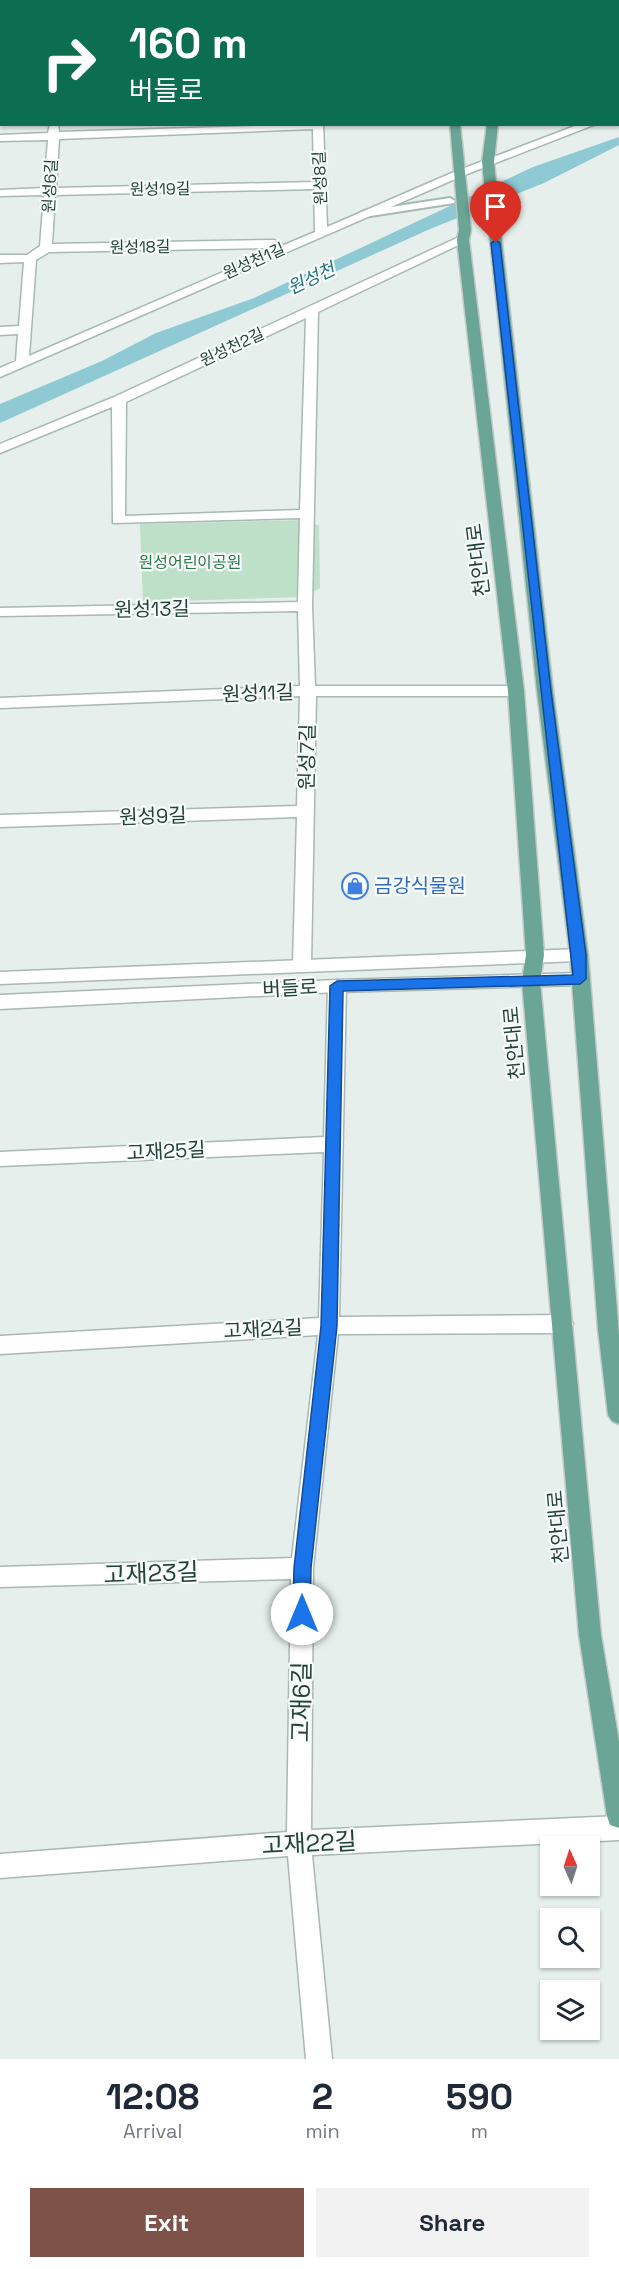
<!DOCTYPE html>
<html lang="en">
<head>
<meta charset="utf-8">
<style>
	body { margin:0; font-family:"Space Grotesk","Noto Sans KR",sans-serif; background:#f2f2f3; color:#1f2937; height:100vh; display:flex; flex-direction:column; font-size:22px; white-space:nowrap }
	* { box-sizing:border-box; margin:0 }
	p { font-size:20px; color:#747a83 }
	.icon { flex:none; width:33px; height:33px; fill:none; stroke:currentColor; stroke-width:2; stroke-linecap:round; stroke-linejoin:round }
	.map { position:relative; height:2059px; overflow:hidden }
	.side { display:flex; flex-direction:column; background:#fff; flex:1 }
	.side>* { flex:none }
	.top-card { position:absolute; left:0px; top:0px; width:620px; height:126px; box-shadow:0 2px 4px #0004; background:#0b6e4f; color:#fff; overflow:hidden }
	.needle { width:39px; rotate:357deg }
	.fabs { position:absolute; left:540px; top:1836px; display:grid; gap:12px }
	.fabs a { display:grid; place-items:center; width:60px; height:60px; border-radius:0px; background:#fff; box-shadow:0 2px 4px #0004; font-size:30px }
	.pin { position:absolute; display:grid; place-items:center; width:51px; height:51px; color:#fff; margin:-62px -26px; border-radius:50% 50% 50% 0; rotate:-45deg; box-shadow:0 0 6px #0007 }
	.pin .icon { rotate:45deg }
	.me { position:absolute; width:66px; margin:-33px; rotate:0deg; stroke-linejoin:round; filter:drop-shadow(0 0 4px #0008) }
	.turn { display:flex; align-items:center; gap:21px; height:126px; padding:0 30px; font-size:27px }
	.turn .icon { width:78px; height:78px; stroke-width:2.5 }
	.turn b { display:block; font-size:42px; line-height:51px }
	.eta { display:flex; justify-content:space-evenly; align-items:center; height:102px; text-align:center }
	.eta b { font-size:36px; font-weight:700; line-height:42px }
	.primary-button { display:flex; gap:12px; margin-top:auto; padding:12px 30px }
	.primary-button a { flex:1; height:69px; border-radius:0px; background:#7f5249; color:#fff; font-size:24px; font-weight:700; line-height:69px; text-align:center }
	.primary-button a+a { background:#f2f2f3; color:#1f2937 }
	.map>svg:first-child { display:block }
	.green { fill:#bfe0c8 }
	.water { fill:#8ec9d4 }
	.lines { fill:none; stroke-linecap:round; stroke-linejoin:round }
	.service-casing { stroke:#a8b8b2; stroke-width:4 }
	.minor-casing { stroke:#a8b8b2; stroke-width:3 }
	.tertiary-casing { stroke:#a8b8b2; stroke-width:3 }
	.primary-casing { stroke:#c2cac8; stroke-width:3 }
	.service { fill:#fff; fill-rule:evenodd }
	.minor { fill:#fff; fill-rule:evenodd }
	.tertiary { fill:#fff; fill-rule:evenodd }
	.primary { fill:#6aa596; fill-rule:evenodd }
	.route { fill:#1a73e8; stroke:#114b97; stroke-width:1.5 }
	.labels { text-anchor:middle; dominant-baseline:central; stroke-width:4.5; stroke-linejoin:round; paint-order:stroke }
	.far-street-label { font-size:16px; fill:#24423a; stroke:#f7fbf9 }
	.far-park-label { font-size:16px; fill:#2d7a4b; stroke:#f7fbf9 }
	.far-water-label { font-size:18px; font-style:italic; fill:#1c6f80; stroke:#f7fbf9 }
	.street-label { font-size:20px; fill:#24423a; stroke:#f7fbf9 }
	.shop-label { font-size:20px; fill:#366cbe; stroke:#f7fbf9; text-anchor:start }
	.near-street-label { font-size:24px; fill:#24423a; stroke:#f7fbf9 }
</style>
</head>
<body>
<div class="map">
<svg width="619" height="2059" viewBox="0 0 619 2059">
	<rect width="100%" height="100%" fill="#e6efeb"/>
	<path class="green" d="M308,520l11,6 1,62 -15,9 -162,5 -3,-78z"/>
	<path class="water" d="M619,137v8l-75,38 -114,46 -430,194v-19l102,-43 54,-28 98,-35 279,-131z"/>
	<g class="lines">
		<defs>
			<path id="service" d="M450,198l5,3 -1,2 -90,14 -5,-3 5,-3z"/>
			<g id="minor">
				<path d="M324,0h10l-11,2z"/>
				<rect x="0" y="87" width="2" height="6"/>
				<path d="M50,124h8l1,8 264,-8 4,103 127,-55 126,-48h16l-134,52 -462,201v-9l16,-7 2,-27 -18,1v-8l19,-1 5,-64 -24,1v-8h27l13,-9 4,-51 -44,1v-6l44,-2 4,-48 -48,1v-6l48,-2zM313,129l1,53 -258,6 3,-49zM314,189l1,43 -31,13 -10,-5 -222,4 3,-49zM271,248l3,2 -245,106 7,-96 13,-8z"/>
				<path d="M459,237l10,3 -151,72 -6,294 3,80h201l8,5 -8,5h-200l-5,268 -3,4h-12l-3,-4 4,-147 -297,10v-12l297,-9 3,-110 -300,12v-10l300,-12 -2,-75 -298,5v-8l298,-6 2,-84 -187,5 -1,-116 -112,46v-9l114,-47zM306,318l-6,192 -175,6 1,-114z"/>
				<path d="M337,980l6,1 3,5 -7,331 224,-2 7,3 3,6 -3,6 -7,3 -225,1 -25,234 -2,262 308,-14v24l-307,15 20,204h-26l-18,-203 -288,22v-24l287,-22 4,-253 -291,8v-20l292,-9 26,-223 -318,19v-18l319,-18 5,-166 -324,14v-14l324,-15 4,-151 3,-5z"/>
			</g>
			<g id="tertiary">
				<path d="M96,0h19l-20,2z"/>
				<path d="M0,12h2l-2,7z"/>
				<path d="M579,949l6,2 3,4 -3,4 -6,2 -579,23v-12z"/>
				<path d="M580,973l6,1 3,5 -3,5 -6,1 -243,7 -337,17v-14l337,-15z"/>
			</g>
			<g id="primary">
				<rect x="451" y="0" width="10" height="2"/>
				<path d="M485,0h10l1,2h-10z"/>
				<rect x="618" y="108" width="1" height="6"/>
				<path d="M450,124h10l11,106 -2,10 55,451 20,264 -4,26 61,654 18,107v86l-9,-3 -3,-9 -28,-181 -57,-654 4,-26 -18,-264 -51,-451 2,-10z"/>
				<path d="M487,124h11l-4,38 8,81 51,448 35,264 31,380v89l-7,-3 -4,-6 -10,-86 -28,-374 -33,-264 -55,-529z"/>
			</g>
		</defs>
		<use href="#service" class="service-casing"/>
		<use href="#minor" class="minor-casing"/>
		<use href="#tertiary" class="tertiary-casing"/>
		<use href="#primary" class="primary-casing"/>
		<use href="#service" class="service"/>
		<use href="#minor" class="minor"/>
		<use href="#tertiary" class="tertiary"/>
		<use href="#primary" class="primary"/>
	</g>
	<path class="route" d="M496,240l4,3 51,448 35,264v24l-6,5 -237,7 -6,335 -26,242 -1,46 -2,5 -6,3 -6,-3 -3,-5 1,-46 27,-242 9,-340 7,-5 236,-6 -82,-732z"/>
	<defs>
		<symbol id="shop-ring" viewBox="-11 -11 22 22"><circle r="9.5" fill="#f7fbf9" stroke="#3f7fe0" stroke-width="1.5"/><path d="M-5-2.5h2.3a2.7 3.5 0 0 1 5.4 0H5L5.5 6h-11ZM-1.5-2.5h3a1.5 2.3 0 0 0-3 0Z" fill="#3f7fe0"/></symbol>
	</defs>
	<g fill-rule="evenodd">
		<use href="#shop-ring" x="340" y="871" width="30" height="30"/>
	</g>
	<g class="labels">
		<g class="far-street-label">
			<text transform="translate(320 178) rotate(-92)">원성8길</text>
			<text transform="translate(50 186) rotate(-87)">원성6길</text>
			<text transform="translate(160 189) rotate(-1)">원성19길</text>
			<text transform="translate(140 247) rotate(-1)">원성18길</text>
			<text transform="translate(254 261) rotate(-24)">원성천1길</text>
			<text transform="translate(232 347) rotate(-25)">원성천2길</text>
		</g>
		<g class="far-park-label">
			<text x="190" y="562">원성어린이공원</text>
		</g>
		<g class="far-water-label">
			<text transform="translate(311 278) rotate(-25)">원성천</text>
		</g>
		<g class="street-label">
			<text transform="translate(478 560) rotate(-97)">천안대로</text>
			<text transform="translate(152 609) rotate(-1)">원성13길</text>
			<text transform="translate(258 693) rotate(-2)">원성11길</text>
			<text transform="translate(307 757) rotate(-89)">원성7길</text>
			<text transform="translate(153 816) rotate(-2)">원성9길</text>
			<text transform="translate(290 988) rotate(-3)">버들로</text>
			<text transform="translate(514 1043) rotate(-95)">천안대로</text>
			<text transform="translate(166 1151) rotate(-3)">고재25길</text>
			<text transform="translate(263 1329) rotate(-3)">고재24길</text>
			<text transform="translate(558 1527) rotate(-95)">천안대로</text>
		</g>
		<g class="shop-label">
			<text x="374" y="886">금강식물원</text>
		</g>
		<g class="near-street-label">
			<text transform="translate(151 1573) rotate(-2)">고재23길</text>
			<text transform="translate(301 1702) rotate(-89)">고재6길</text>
			<text transform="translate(309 1843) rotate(-3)">고재22길</text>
		</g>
	</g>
</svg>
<div class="fabs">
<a><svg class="needle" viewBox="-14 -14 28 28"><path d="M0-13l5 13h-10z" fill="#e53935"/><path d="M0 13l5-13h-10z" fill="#747a83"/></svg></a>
<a><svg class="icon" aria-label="search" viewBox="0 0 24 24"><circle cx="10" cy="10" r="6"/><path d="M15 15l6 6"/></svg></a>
<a><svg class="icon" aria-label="layers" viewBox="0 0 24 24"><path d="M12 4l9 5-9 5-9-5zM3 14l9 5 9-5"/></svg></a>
</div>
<div class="pin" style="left:496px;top:243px;background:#d93025"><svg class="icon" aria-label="arrive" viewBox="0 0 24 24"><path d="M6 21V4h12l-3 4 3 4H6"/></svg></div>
<svg class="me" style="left:302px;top:1614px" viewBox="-20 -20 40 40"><circle r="19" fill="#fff"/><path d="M0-13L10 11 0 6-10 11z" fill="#1a73e8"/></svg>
<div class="top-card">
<div class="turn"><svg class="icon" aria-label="right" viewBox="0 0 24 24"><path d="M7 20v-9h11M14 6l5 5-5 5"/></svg><div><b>160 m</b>버들로</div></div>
</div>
</div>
<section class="side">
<div class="eta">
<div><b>12:08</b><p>Arrival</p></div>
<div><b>2</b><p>min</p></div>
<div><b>590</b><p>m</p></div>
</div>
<div class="primary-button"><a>Exit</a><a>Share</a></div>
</section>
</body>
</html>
